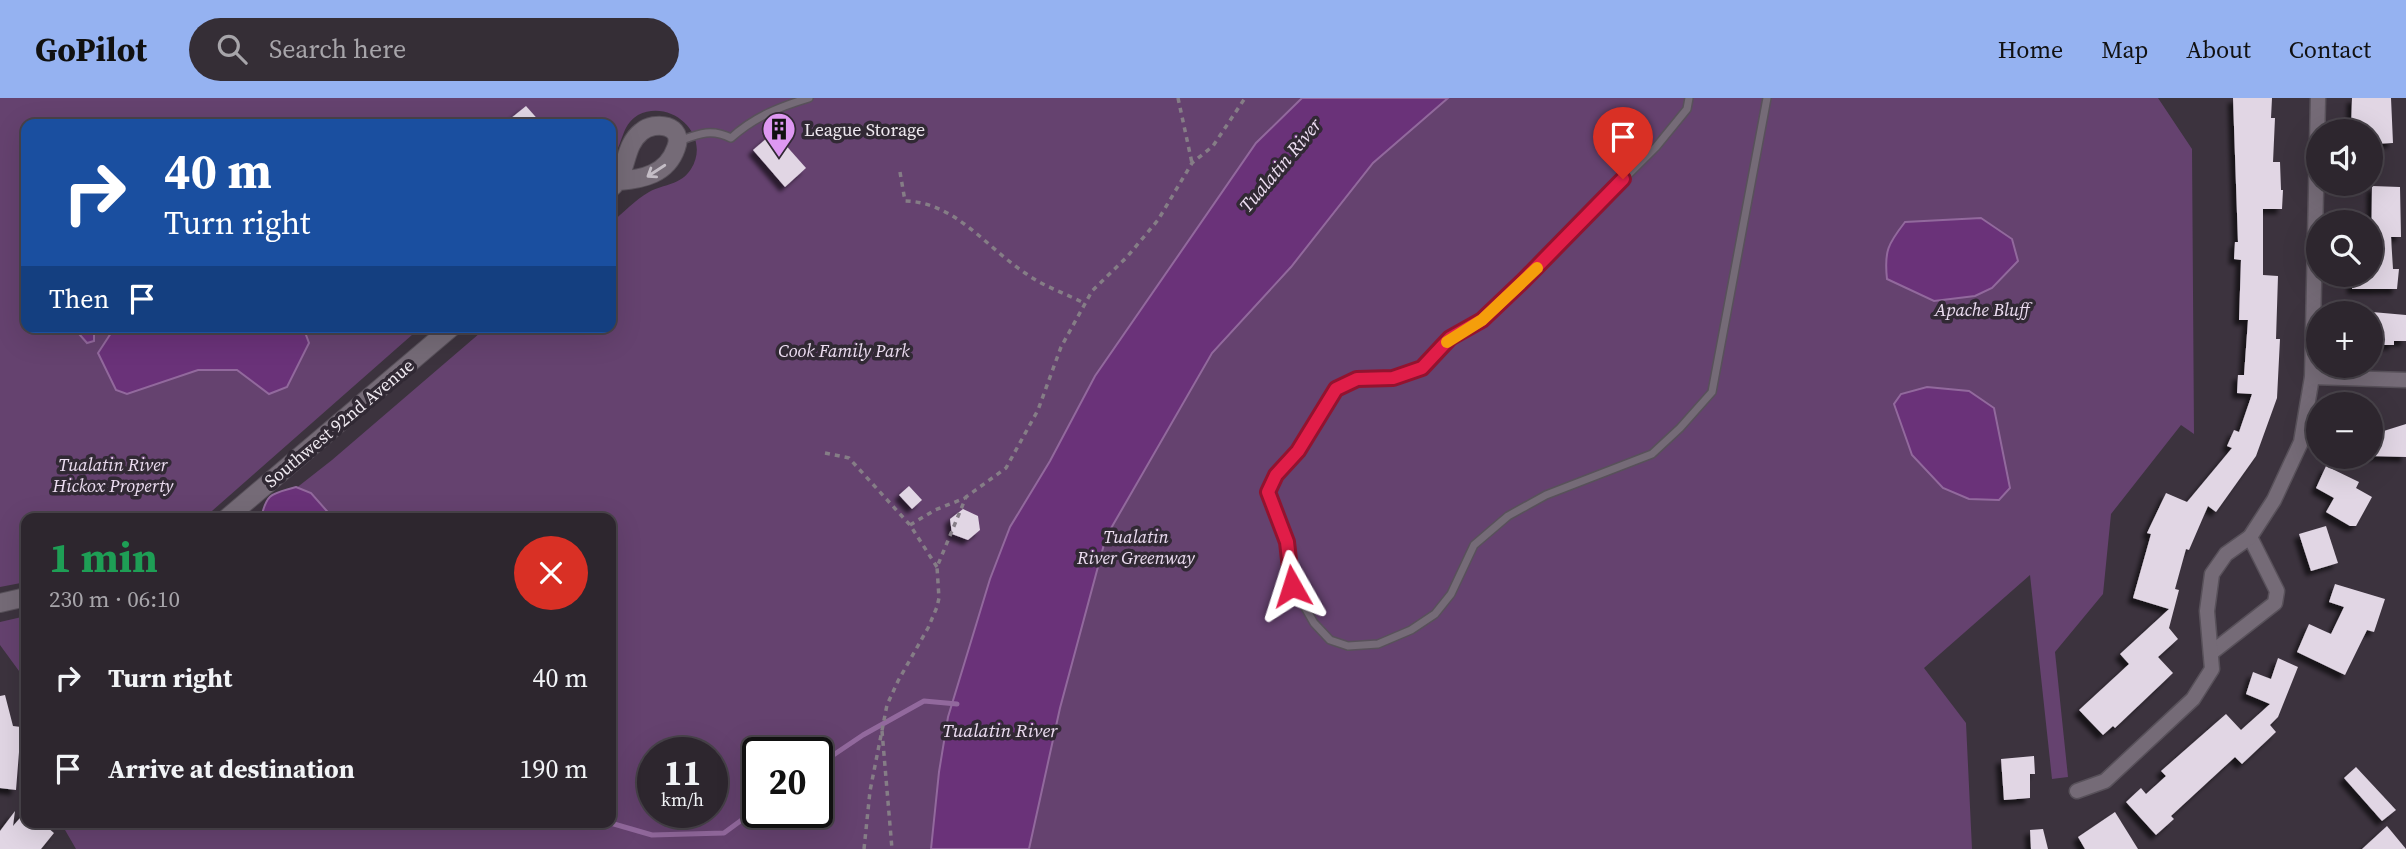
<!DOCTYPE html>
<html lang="en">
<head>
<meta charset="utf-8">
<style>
	body { margin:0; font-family:"Source Serif 4",serif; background:#352e36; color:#f1f3f6; height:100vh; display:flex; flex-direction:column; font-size:26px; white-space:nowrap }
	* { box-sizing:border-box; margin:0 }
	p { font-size:23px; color:#a7a5aa }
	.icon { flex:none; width:38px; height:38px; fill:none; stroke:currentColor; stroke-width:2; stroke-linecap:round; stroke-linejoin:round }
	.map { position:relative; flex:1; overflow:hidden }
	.details { position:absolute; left:21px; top:415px; width:595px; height:315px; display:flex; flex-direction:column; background:#2d262e; border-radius:14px; box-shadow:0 7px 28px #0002,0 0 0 2px #48434a }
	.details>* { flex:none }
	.guide { position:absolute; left:21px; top:21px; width:595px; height:214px; border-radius:14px; box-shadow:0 7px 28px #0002,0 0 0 2px #48434a; background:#1a4fa0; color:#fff; overflow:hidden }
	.controls { position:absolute; left:2306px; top:21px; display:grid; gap:14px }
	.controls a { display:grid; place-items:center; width:77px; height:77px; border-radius:50%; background:#2d262e; box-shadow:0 7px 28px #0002,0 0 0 2px #48434a; font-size:35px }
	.speed { position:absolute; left:637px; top:639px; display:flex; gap:14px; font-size:35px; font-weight:700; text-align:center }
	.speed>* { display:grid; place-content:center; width:91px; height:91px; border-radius:50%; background:#2d262e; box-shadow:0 7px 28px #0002,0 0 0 2px #48434a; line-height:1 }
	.speed small { font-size:18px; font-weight:400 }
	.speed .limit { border:4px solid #111; border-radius:10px; background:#fff; color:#111 }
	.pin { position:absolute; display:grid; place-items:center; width:60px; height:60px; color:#fff; margin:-72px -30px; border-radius:50% 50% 50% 0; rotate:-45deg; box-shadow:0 0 7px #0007 }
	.pin .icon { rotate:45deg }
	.me { position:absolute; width:77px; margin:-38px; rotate:354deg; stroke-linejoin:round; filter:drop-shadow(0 0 5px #0008) }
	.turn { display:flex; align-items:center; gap:24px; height:147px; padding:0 28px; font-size:32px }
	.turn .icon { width:91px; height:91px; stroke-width:2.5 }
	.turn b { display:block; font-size:49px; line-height:60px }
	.then { display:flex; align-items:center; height:66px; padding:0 28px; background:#0003; gap:14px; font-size:26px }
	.round { display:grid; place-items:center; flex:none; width:74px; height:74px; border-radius:37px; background:#352e36 }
	.head { display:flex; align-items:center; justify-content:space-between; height:119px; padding:0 28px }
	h1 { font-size:42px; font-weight:700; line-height:52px; color:#1e9e55 }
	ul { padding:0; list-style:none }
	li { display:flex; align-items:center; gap:21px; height:91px; padding:0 28px }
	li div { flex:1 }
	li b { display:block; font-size:26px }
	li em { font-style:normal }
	header { display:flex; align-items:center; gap:42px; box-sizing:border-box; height:98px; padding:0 35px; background:#95b2f1; color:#111 }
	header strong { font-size:33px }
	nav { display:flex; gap:38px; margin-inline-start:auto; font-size:24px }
	.search { width:490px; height:63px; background:#352e36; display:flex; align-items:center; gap:18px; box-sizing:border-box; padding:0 24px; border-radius:38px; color:#a7a5aa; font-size:26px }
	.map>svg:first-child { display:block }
	.green { fill:#65426f; fill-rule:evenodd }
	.water { fill:#6a3279; stroke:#92699d; stroke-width:2 }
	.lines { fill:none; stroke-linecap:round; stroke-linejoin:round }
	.stream { stroke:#92699d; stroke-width:5 }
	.building { fill:#e1d6e4; filter:url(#shadow) }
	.service-casing { stroke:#58515a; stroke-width:10 }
	.minor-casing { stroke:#58515a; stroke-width:17 }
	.tertiary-casing { stroke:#58515a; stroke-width:20 }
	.path { stroke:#857d86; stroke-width:3.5; stroke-dasharray:5 5; stroke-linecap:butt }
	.service { stroke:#756b77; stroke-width:7 }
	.minor { stroke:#756b77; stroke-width:14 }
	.tertiary { stroke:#756b77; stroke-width:18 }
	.oneway { stroke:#c4bdc6 }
	.route-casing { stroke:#92132f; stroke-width:18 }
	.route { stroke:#e11d48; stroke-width:12 }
	.slow { stroke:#f59e0b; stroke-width:12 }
	.labels { text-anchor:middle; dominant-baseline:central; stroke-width:7; stroke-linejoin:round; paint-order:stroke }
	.poi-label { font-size:18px; fill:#efe9f0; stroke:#312934; text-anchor:start }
	.park-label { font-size:18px; font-style:italic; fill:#eddef2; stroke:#312934 }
	.street-label { font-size:18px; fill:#efe9f0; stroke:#312934 }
	.water-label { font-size:19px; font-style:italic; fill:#eddef2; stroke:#312934 }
</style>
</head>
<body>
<header>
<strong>GoPilot</strong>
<div class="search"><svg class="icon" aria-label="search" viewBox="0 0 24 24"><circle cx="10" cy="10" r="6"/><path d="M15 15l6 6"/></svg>Search here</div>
<nav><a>Home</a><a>Map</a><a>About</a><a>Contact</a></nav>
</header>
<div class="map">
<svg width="2406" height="751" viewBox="0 0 2406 751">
	<defs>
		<filter id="shadow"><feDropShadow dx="-5" dy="5" stdDeviation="2" flood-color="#0009"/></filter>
	</defs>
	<rect width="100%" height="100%" fill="#3c333e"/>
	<g class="green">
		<path d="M0,0h1302l-46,45 -161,233 -45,85 -40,66 -20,52 -42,138 -9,55 -8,77h-855l-15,-26 550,-1v-304h-353l74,-58 155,-133h124v-104c12,-10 24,-23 38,-31 15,-8 32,-7 42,-23 21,-33 -19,-71 -53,-54 -18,11 -14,30 -27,44v-35h-585v203h395l-217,191h-178v64l-26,5zM653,654h59v60h-59zM758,654h59v60h-59z"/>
		<path d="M1448,0h710l34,51 2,285 -13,-9 -70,89 -8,80 -48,58 13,125 -16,2 -22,-204 -106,93 42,55 6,126h-943l31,-141 46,-171 106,-184 79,-86 82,-104z"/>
		<path d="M26,518v82l-7,-27 -19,-26v-23z"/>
	</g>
	<g class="water">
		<path d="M1302,0h146l-75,65 -82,104 -79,86 -106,184 -46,171 -31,141h-98l8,-77 9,-55 42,-138 20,-52 40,-66 45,-85 161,-233z"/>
		<path d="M1981,120l31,21 6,22 -26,27 -17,8 -41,5 -47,-22c-3,-28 1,-35 18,-57z"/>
		<path d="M73,229h21v14l-7,2z"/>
		<path d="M115,229h188l6,16 -22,44 -18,7 -32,-24h-39l-71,24 -11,-4 -18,-37z"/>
		<path d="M1927,289l42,4 25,17 16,80 -11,12 -30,-1 -26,-11 -31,-33 -18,-51 7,-10z"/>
		<path d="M296,389l15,6 22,25h-72c6,-26 11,-24 35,-31z"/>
	</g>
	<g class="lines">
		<g class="stream">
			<path d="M817,668l46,-31 61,-34 33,3"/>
			<path d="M607,724l45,13 72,-2 34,-25"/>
		</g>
	</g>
	<g class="building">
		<path d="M2233,0h39l-1,20h4l-2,44h7l1,28h2l-1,19h-19v66l15,1 -2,63h4l-3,59 -21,58 -40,56 -8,-6 -19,44 -3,-1 -11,40 4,1 -10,38 9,11 -20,18 15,16 -58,55 -2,-2 -10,9 -24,-25 50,-46 -9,-10 49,-45 -36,-11 18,-64 -4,-1 19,-40 21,9 45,-54 -5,-2 7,-16 5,2 13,-38 -15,-1 1,-18h6l4,-55h-9l2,-60 -7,-1 1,-17h3z"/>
		<path d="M2352,0h39l2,45 -22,1v-13h-20z"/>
		<path d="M526,8l16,18h-38z"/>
		<path d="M774,34l32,36 -21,19 -32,-37z"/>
		<path d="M2372,88l28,1 1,50h-10l2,32h6l-2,20h-45v-14h19z"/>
		<path d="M2372,214l34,3v26h-12v4h-23z"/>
		<path d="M2406,326v33l-35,-1v-21z"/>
		<path d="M2326,368l33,16 -3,6 16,9 -16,29h-6l-24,-14 8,-14 -18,-10z"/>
		<path d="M909,388l13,14 -10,9 -13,-14z"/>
		<path d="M963,411l15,7 2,14 -12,10 -16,-6 -2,-15z"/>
		<path d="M2326,428l12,37 -27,8 -12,-37z"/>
		<path d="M2335,486l50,15 -11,33 -7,-2 -22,45 -48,-23 12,-28 22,10 13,-27 -15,-5z"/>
		<path d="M2278,560l20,9 -20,50 -8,8 6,7 -34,32 -7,-7 -64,59 3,3 -18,16 -30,-33 15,-14 5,6 20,-18 -5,-5 65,-57 15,16 29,-26 -24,-10 7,-22 18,7z"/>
		<path d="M5,597l8,31 8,1 -5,63 -16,-2v-92z"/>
		<path d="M2034,658l1,18h-5v24l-26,2 -3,-41z"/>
		<path d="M2356,669l40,43 -14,11 -38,-43z"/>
		<path d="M15,713l-2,15 13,-15v11h15l13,11 -13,16h-41v-18z"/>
		<path d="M2115,714l23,37h-53l-7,-12z"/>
		<path d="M2387,728l19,23h-44z"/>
		<path d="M2043,731l5,20h-17l-1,-19z"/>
	</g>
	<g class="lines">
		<defs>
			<g id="service">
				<path d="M1689,0l-2,11 -31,38 -174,173 -32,18 -28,30 -29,10 -36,1 -21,10 -38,62 -22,24 -8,17 19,50 5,43 22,38 16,17 18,6 30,-2 33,-14 24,-16 16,-20 23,-49 34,-29 38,-21 106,-41 28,-26 32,-36 55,-294"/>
				<path d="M679,43c19,-7 32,-13 52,-3 23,-21 48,-31 78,-40"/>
			</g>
			<g id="minor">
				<path d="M2312,279l94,3"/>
				<path d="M2211,555l64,-50 2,-12 -27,-54"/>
				<path d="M2077,693l28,-10 88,-82 19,-30 -5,-58 5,-37 14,-20 24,-17 24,-37 27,-58 11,-65 6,-279"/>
			</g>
			<g id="tertiary">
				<path d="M611,90c17,-14 12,-42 30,-56 14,-12 44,-7 35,16 -9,26 -33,31 -57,33"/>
				<path d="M227,420l225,-191"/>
				<path d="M0,505l26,-6"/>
			</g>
		</defs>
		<use href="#service" class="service-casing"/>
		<use href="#minor" class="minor-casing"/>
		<use href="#tertiary" class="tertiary-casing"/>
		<g class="path">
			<path d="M1178,0l14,65"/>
			<path d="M900,74l5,29c50,1 81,46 120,72 18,13 39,20 59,30"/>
			<path d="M825,355l24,5 61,67 27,42"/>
			<path d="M910,427l25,-15 30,-12"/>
			<path d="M882,633l10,118"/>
			<path d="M864,751l6,-58 17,-86 11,-24 30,-53 9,-21 2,-9 -2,-31 29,-70 40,-29 32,-58 23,-63 31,-56 35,-34 31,-37 34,-57 21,-17 32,-48"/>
		</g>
		<use href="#service" class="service"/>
		<use href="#minor" class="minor"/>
		<use href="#tertiary" class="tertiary"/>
	</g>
	<defs><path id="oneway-shaft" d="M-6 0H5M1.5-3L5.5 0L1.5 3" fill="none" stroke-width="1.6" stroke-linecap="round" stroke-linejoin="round" transform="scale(1.75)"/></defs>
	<use class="oneway" href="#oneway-shaft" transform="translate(656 73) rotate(147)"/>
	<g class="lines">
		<defs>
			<path id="route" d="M1292,488l-5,-44 -19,-50 8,-17 22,-24 38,-62 21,-10 36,-1 29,-10 28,-30 32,-18 42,-40 99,-101"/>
		</defs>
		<use href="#route" class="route-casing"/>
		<use href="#route" class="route"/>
		<path class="slow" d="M1447,244l35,-22 55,-52"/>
	</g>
	<defs>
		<symbol id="building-pin" viewBox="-11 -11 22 30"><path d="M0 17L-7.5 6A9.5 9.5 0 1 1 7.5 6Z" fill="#de98f2" stroke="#312934"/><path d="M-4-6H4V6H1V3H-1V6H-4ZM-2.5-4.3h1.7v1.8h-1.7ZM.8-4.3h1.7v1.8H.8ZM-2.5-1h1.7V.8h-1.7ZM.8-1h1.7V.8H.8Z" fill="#111"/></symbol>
	</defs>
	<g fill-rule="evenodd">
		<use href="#building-pin" x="760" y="12" width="38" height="52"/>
	</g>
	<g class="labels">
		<g class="poi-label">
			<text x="804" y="31">League Storage</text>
		</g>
		<g class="park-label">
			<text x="1982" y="211">Apache Bluff</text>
			<text x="844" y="252">Cook Family Park</text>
			<text x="113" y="366">Tualatin River<tspan x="113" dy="21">Hickox Property</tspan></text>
			<text x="1136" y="438">Tualatin<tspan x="1136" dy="21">River Greenway</tspan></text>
		</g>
		<g class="street-label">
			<text transform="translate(339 325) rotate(-40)">Southwest 92nd Avenue</text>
		</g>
		<g class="water-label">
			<text transform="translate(1280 67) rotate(-50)">Tualatin River</text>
			<text x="1000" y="632">Tualatin River</text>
		</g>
	</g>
</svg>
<div class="controls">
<a><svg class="icon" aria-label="sound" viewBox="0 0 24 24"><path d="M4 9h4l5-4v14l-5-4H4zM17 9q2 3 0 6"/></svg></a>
<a><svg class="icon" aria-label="search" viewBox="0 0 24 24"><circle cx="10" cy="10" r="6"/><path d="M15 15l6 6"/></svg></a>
<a>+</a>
<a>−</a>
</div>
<div class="speed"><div>11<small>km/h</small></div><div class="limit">20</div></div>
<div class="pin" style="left:1623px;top:81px;background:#d93025"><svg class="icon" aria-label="arrive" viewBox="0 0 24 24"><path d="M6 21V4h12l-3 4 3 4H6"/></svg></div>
<svg class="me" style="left:1292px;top:488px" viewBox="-20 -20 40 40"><path d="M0-17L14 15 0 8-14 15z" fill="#e11d48" stroke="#fff" stroke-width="4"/></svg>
<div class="guide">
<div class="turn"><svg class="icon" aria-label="right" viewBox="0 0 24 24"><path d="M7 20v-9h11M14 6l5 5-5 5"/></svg><div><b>40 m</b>Turn right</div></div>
<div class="then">Then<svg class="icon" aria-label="arrive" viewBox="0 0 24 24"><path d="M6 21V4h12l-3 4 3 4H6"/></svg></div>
</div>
<section class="details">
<div class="head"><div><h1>1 min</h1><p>230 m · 06:10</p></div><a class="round" style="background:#d93025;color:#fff"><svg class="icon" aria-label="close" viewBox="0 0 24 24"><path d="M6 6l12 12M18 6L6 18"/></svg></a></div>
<ul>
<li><svg class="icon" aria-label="right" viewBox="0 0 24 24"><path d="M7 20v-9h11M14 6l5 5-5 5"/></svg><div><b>Turn right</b></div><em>40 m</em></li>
<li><svg class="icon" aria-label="arrive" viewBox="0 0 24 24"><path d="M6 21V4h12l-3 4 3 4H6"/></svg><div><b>Arrive at destination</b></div><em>190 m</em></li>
</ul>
</section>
</div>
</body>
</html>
